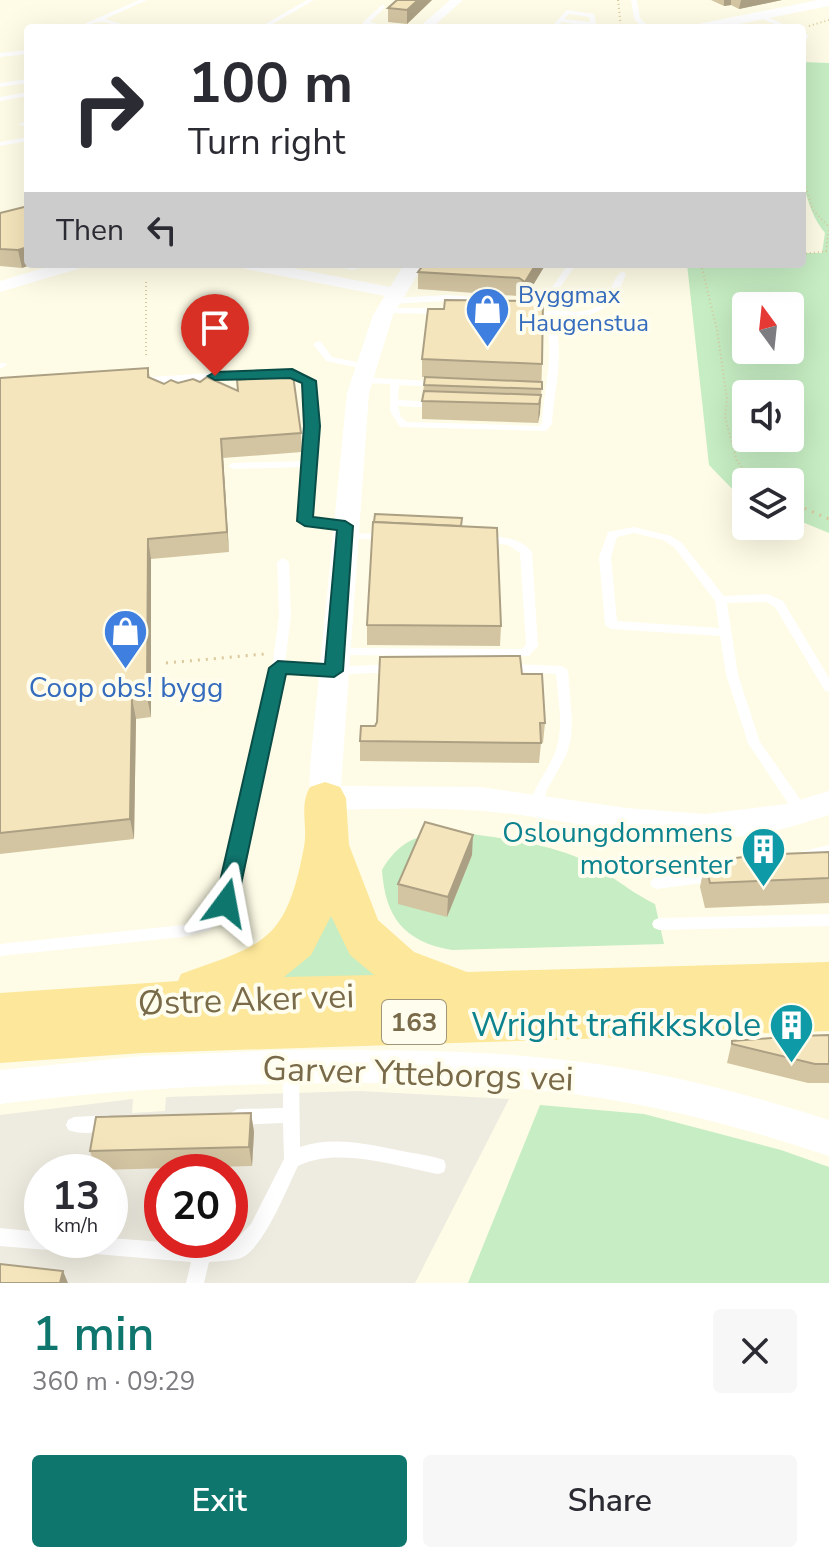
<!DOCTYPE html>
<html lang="en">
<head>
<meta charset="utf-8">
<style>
	body { margin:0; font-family:"Nunito Sans",sans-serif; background:#f7f7f7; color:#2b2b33; height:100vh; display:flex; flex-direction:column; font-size:30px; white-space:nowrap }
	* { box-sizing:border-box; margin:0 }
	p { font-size:26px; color:#7c7c81 }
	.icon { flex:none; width:44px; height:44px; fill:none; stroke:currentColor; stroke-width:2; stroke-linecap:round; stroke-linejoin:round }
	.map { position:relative; height:1283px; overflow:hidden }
	.panel { display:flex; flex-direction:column; background:#fff; flex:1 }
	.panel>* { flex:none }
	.hud { position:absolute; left:24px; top:24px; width:782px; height:244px; border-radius:8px; box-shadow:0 8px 32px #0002; background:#fff; color:#2b2b33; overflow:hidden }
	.needle { width:52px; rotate:345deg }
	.tools { position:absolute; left:732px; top:292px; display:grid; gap:16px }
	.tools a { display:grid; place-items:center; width:72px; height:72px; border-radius:8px; background:#fff; box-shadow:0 8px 32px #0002; font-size:40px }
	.speed { position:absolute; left:24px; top:1154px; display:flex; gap:16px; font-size:40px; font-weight:700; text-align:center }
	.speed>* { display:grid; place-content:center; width:104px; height:104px; border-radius:50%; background:#fff; box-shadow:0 8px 32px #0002; line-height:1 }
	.speed small { font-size:20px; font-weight:400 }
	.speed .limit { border:12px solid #d22; background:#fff; color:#111 }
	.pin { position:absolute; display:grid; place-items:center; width:68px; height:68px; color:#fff; margin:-82px -34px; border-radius:50% 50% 50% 0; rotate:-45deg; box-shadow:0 0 8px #0007 }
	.pin .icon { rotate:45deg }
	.me { position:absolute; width:88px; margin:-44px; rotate:13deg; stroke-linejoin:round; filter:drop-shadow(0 0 6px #0008) }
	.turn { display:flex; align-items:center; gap:28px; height:168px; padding:0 32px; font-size:36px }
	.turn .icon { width:104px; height:104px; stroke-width:2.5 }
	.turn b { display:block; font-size:56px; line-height:68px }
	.then { display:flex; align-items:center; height:76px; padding:0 32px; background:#0003; gap:16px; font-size:30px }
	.round { display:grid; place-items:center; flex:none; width:84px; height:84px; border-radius:8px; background:#f7f7f7 }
	.headline { display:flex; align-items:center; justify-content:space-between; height:136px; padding:0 32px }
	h1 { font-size:48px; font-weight:600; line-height:60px; color:#0f766e }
	.action { display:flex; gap:16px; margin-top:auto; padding:16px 32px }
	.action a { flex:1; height:92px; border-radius:8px; background:#0f766e; color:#fff; font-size:32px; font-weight:600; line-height:92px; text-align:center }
	.action a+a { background:#f7f7f7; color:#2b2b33 }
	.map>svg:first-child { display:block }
	.industrial { fill:#eeebe0; fill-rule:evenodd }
	.green { fill:#c6edc3; fill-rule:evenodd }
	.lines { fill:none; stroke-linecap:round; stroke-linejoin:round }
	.path-far1 { stroke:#dac99e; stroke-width:2; stroke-dasharray:1 3; stroke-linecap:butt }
	.path { stroke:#dac99e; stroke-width:3; stroke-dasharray:2 6; stroke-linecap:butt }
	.service { fill:#fff; fill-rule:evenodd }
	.minor { fill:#fff; fill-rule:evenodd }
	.tertiary { fill:#fff; fill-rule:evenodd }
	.trunk { fill:#fde79a; fill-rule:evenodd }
	.wall { fill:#d3c5a2 }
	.shaded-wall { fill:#aca084 }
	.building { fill:#f5e5bc; stroke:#aca084; stroke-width:2 }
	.route { fill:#0f766e; stroke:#0a4d48; stroke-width:2 }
	.labels { text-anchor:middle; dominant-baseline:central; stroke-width:8; stroke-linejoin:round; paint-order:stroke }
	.far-shop-label { font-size:24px; fill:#366cbe; stroke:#fffeee; text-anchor:start }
	.shield { fill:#fffeee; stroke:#a1967a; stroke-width:2 }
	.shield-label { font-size:26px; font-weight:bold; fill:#796a49 }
	.shop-label { font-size:28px; fill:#366cbe; stroke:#fffeee }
	.culture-label { font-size:28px; fill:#0d838f; stroke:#fffeee; text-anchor:end }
	.near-street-label { font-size:34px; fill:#796a49; stroke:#fffeee }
	.near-culture-label { font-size:34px; fill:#0d838f; stroke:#fffeee; text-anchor:end }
</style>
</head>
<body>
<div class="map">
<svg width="829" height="1283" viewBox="0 0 829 1283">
	<rect width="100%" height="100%" fill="#fefce6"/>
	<path class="industrial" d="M359,1091l150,8 -94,184h-415v-168l133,-16 -1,14 33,-2 1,-14zM42,1172h68v68h-68zM162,1172h68v68h-68z"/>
	<g class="green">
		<path d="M802,62l27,1v470l-39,-16v-35h-44v18l-6,-3 -31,-32 -22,-201h115v-11h20l3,-20c-35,-42 -23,-119 -23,-171zM746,306h44v44h-44zM790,394v44h-44v-44z"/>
		<path d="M451,831c40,6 84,10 123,25 29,11 52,34 81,48l9,40 -212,6c-48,-8 -67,-33 -70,-80 17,-29 36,-36 69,-39z"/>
		<path d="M325,900l71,75 -150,9z"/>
		<path d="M540,1105l104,9 137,36 48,17v116h-361z"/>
	</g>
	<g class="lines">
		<g class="path-far1">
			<path d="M618,0l3,28"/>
			<path d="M809,26l20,-6"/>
			<path d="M802,176l11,34 16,17"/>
			<path d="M826,251l3,-24"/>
			<path d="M802,254l27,-3"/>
			<path d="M632,264l68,1"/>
			<path d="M701,264l16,66 10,69 -2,18 12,44 8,10"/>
			<path d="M146,282v74"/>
		</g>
		<g class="path">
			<path d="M743,469l10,13"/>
			<path d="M790,502l39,17"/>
			<path d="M166,663l99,-9"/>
		</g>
		<g class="service">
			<path d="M139,0h8l-42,19 29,9c-12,0 -22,-6 -33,-6 -9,0 -17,6 -26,6z"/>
			<path d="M307,0h7l-48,28h-8z"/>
			<path d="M631,0h6l3,18 10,10h-7l-9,-9z"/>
			<path d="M383,4l2,3 -15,15 23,6h-12l-18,-4v-2z"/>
			<path d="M567,10l27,4 3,14 -35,-6 -6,6h-6zM569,14l20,3 1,5 -26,-3z"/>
			<path d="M758,15h4l31,13h-9l-26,-11z"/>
			<path d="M802,31l7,5 -3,4h-4z"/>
			<path d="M28,50v4l-28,3v-4z"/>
			<path d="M28,79v4l-28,4v-4z"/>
			<path d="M28,92v4l-28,5v-4z"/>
			<path d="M28,121v4l-6,1 -4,-2z"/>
			<path d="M28,137v4l-28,5v-4z"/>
			<path d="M329,264h45l-22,6z"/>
			<path d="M568,264h8l-25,37h-6l-1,-2z"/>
			<path d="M622,271l4,3c-14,38 -33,46 -73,43 13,35 1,71 -1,107l-6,7 -146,-4 -10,-16v-27l-29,-1 -5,-3 5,-3 83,5v4l-3,1 -42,-2 -1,15 38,2 5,3 -5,3 -38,-2 3,11 6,5 132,4 3,-3c2,-36 14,-72 2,-107l-4,-3c15,-8 37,5 56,-6 15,-10 15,-27 26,-36z"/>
			<path d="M447,295l61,4 4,3 -4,3 -61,-4 -56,3 -4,-3 4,-3z"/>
			<path d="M385,308h57l4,3 -4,3 -60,-1v-4z"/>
			<path d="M318,341l3,1 11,15 35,7 2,2 -5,3 -38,-8 -13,-17z"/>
			<path d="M0,363h5l2,2 -7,4z"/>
			<path d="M227,372c27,-1 58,-5 84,6 15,32 2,104 0,140l38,6 1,2 -1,2 -48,-5 -1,-2 4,-54 -71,2 -5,-3 5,-3 72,-2 2,-56 -3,-23 -24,-5h-25l-119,7 -5,-3 5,-3z"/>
			<path d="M634,527l37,9 11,7 42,53 44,-2 15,7 46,77v14l-4,-1 -50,-84 -9,-5 -39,1 11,72 22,67 47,67 2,4 -2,4 -5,1 -5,-1 -49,-74 -22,-68 -6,-39 -109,-7 -6,-4 -6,-68 9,-25zM634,533l29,7 11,7 41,54 4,27 -102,-7 -6,-64 6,-20z"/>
			<path d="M344,533l42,1 6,3 -6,3 -46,-2 -2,-2 2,-2z"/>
			<path d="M484,536c18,1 35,1 48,16l6,94 -9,10 -198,-1 -2,-3 2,-3 4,-1 187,1 4,-4 -6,-92 -12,-8 -28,-4 -2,-2 2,-2z"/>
			<path d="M283,558l6,4 2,53 -6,49 49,3 60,-3 6,4 -6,4 -60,3 -51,-3 -57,244 -17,14 -26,7 -183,19v-12l183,-19 17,-4 14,-12 58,-241 7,-53 -2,-53z"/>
			<path d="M509,664l53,2 6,4 4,50 -1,19 -5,17 -19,34 -6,21h-10l-2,-4c5,-22 20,-37 27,-57 8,-24 2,-51 0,-76l-51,-3 -2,-3 2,-3z"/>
			<path d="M829,845v10l-24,6 -5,-1 -2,-4 2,-4z"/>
			<path d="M717,869l5,2 2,4 -2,4 -5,2 -60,8 -5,-2 -2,-4 2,-4 5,-2z"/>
			<path d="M829,914v12l-170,4 -5,-2 -2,-4 2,-4 5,-2z"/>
			<path d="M291,1063l6,2 2,5 1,77c34,-12 73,-2 107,5 12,2 25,4 37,8l2,6 -2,6 -6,2c-41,-8 -102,-28 -140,-8 -11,22 -34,82 -57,92 -9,3 -22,3 -32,4l-5,21h-18l5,-21 -191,-16v-18l42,4v8h68v-2l92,7 32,-3 17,-18 33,-65 -1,-36 -45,2 -6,-3 -2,-5 2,-5 6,-3 45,-1v-38l2,-5z"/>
			<path d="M108,1115l6,3 2,5 -2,5c-13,5 -33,7 -46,2l-2,-5 2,-5 6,-3z"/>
		</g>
		<g class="minor">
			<path d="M450,0h13l-31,28h-14z"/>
			<path d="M57,264h26l-2,4 -81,24v-11z"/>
			<path d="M237,264h35l124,24 9,5 -9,5 -151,-29z"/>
		</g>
		<g class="tertiary">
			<path d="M818,0h11v6l-109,22h-29l7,-4z"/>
			<path d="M404,264h20l-31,51 -24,78 -28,393 140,1 146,21 78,6 81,-10 43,-13v24c-27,9 -54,17 -83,21 -82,10 -163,-14 -243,-23 -59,-7 -119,-4 -178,-3l-11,-4 -5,-8 1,-32 37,-373 26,-78z"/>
			<path d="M286,1050c96,0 192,-1 287,11 88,10 172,32 256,59v36c-75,-25 -151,-46 -229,-58 -76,-12 -154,-14 -230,-15 -124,-1 -247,6 -370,21v-34l143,-14z"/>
		</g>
		<path class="trunk" d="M325,782l15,5 6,11 3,47 29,75 36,32 53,20 362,-10v69l-687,22 -142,10v-70l178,-12 3,-7c84,-30 105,-32 123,-127 4,-21 -5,-41 6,-60zM331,916l19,39 24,20 -90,2 27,-22z"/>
	</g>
	<g class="wall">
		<path d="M432,0l-25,24 -19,-2v-14z"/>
		<path d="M711,0h71l-43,9 -8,-4 -7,1z"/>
		<path d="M28,206l-6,62 -22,-2v-53z"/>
		<path d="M544,267l-20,33 -6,-4 -100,-7v-17z"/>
		<path d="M422,359l120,5 -1,38 -3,21 -116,-4v-18l3,-24h-3z"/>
		<path d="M148,368l2,10 14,6 36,-2 101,51 1,19 -79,6 6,94 -78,7v158l-15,2 -2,120 -134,15v-476z"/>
		<path d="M461,526l40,100 -1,20 -133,-1v-20z"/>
		<path d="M522,674l23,49 -2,20h-2l-2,20 -179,-2v-20l15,-15z"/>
		<path d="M829,852v51l-124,5 -5,-21 5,-25z"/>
		<path d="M472,855l-25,62 -49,-13v-20z"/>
		<path d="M829,1035v48h-21l-81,-20 5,-22z"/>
		<path d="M251,1113l3,19 -2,34 -156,4 -6,-19z"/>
	</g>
	<g class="shaded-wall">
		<path d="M418,0h14l-25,24v-14z"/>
		<path d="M724,0h7v5l-7,1z"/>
		<path d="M741,0h41l-43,9z"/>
		<path d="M28,247v17h6l-12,4 -4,-18z"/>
		<path d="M536,264h8v3l-20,33 1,-18z"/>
		<path d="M541,395l-1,19 -2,9 1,-19z"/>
		<path d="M221,439l2,19 6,94 -2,-20z"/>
		<path d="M148,539l3,20v158l-4,-20z"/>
		<path d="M132,698l4,21 -2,120 -4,-20z"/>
		<path d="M473,835l-1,20 -25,62 1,-20z"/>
		<path d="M251,1113l3,19 -2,34 -3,-19z"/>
		<path d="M63,1271l5,12h-8z"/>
	</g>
	<g class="building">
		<path d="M397,0h21l-11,10 -19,-2z"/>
		<path d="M428,25l25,3h-28z"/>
		<path d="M28,206v41l-10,3 -18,-1v-36z"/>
		<path d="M424,264h112l-11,18 -6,-4 -101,-6z"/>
		<path d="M445,300l98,1 -1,63 -120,-5 6,-50h16z"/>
		<path d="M148,368v9l16,7 7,-4 7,3 15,-4 7,3 7,-5 31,14 -1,-11 56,-5 8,58 -80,6 6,93 -79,7 -1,158 -15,1 -2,121 -130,14v-455z"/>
		<path d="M425,377l117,5v7l-118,-4z"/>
		<path d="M424,391l117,4 -2,9 -117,-3z"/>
		<path d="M375,514l87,4 -1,8 -87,-4z"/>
		<path d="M373,522l124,6 4,98 -134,-1z"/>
		<path d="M520,656l2,18h20l3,49h-5l1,20 -181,-2 1,-15h14l2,-4 3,-65z"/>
		<path d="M425,822l48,13 -25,62 -50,-13z"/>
		<path d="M829,852v26l-119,5 -5,-21 53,-7z"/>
		<path d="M829,1035v29h-14l-83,-20v-3l66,-5z"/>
		<path d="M251,1113l-2,34 -159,4 6,-34z"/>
		<path d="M0,1264l63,7 -3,12h-60z"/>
	</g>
	<path class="route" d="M292,369l24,12 4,45 -7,91 32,4 8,5 -10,145 -9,6 -48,-3 -49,229 -4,6 -7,3 -8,-3 -3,-6 54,-235 9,-7 47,3 12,-134 -32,-4 -8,-5 7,-95 -2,-43 -12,-5 -75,2 -7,-4 7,-4z"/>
	<defs>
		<symbol id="shop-pin" viewBox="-11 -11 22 30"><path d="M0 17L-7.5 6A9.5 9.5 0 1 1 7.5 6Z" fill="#3f7fe0" stroke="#fffeee"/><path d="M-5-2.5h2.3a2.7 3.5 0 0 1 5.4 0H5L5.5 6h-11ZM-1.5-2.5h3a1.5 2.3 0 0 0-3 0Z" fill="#fff"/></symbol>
		<symbol id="building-pin" viewBox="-11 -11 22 30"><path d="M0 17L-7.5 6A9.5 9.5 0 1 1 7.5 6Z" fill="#0f9aa8" stroke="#fffeee"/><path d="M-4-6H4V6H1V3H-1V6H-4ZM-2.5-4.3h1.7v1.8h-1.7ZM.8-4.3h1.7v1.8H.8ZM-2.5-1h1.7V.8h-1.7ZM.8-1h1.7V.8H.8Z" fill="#fff"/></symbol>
	</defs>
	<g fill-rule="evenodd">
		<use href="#shop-pin" x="462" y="284" width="51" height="69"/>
		<use href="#shop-pin" x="100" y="606" width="51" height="69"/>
		<use href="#building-pin" x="738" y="824" width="51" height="69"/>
		<use href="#building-pin" x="766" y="1000" width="51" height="69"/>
	</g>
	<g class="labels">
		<g class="far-shop-label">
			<text x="518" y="295">Byggmax<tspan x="518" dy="28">Haugenstua</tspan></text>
		</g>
		<rect class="shield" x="382" y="1000" width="64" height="44" rx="6"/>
		<g class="shield-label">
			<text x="414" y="1022">163</text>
		</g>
		<g class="shop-label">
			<text x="126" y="688">Coop obs! bygg</text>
		</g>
		<g class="culture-label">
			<text x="733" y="833">Osloungdommens<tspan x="733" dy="32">motorsenter</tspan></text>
		</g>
		<g class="near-street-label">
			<text transform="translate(246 1000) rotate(-2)">Østre Aker vei</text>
			<text transform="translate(418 1074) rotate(2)">Garver Ytteborgs vei</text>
		</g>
		<g class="near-culture-label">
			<text x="761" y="1025">Wright trafikkskole</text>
		</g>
	</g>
</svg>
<div class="tools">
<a><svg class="needle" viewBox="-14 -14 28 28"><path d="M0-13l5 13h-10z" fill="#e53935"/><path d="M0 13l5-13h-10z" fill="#7c7c81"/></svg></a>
<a><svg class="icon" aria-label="sound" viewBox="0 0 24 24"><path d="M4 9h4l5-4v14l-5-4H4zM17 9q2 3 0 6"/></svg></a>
<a><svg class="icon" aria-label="layers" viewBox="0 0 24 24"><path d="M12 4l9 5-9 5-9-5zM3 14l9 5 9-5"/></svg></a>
</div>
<div class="speed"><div>13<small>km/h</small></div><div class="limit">20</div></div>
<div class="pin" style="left:215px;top:376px;background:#d93025"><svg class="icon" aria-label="arrive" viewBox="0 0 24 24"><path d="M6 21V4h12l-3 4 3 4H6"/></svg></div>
<svg class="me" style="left:226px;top:903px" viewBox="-20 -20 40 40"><path d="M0-17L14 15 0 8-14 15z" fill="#0f766e" stroke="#fff" stroke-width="4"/></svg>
<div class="hud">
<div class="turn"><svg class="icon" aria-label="right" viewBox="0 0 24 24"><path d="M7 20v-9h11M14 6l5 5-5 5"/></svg><div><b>100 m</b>Turn right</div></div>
<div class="then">Then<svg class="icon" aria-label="left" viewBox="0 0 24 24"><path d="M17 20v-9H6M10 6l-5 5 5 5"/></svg></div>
</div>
</div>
<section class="panel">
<div class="headline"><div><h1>1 min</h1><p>360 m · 09:29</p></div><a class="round"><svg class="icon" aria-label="close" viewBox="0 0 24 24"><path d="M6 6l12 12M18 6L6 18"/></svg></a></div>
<div class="action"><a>Exit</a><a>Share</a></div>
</section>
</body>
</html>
